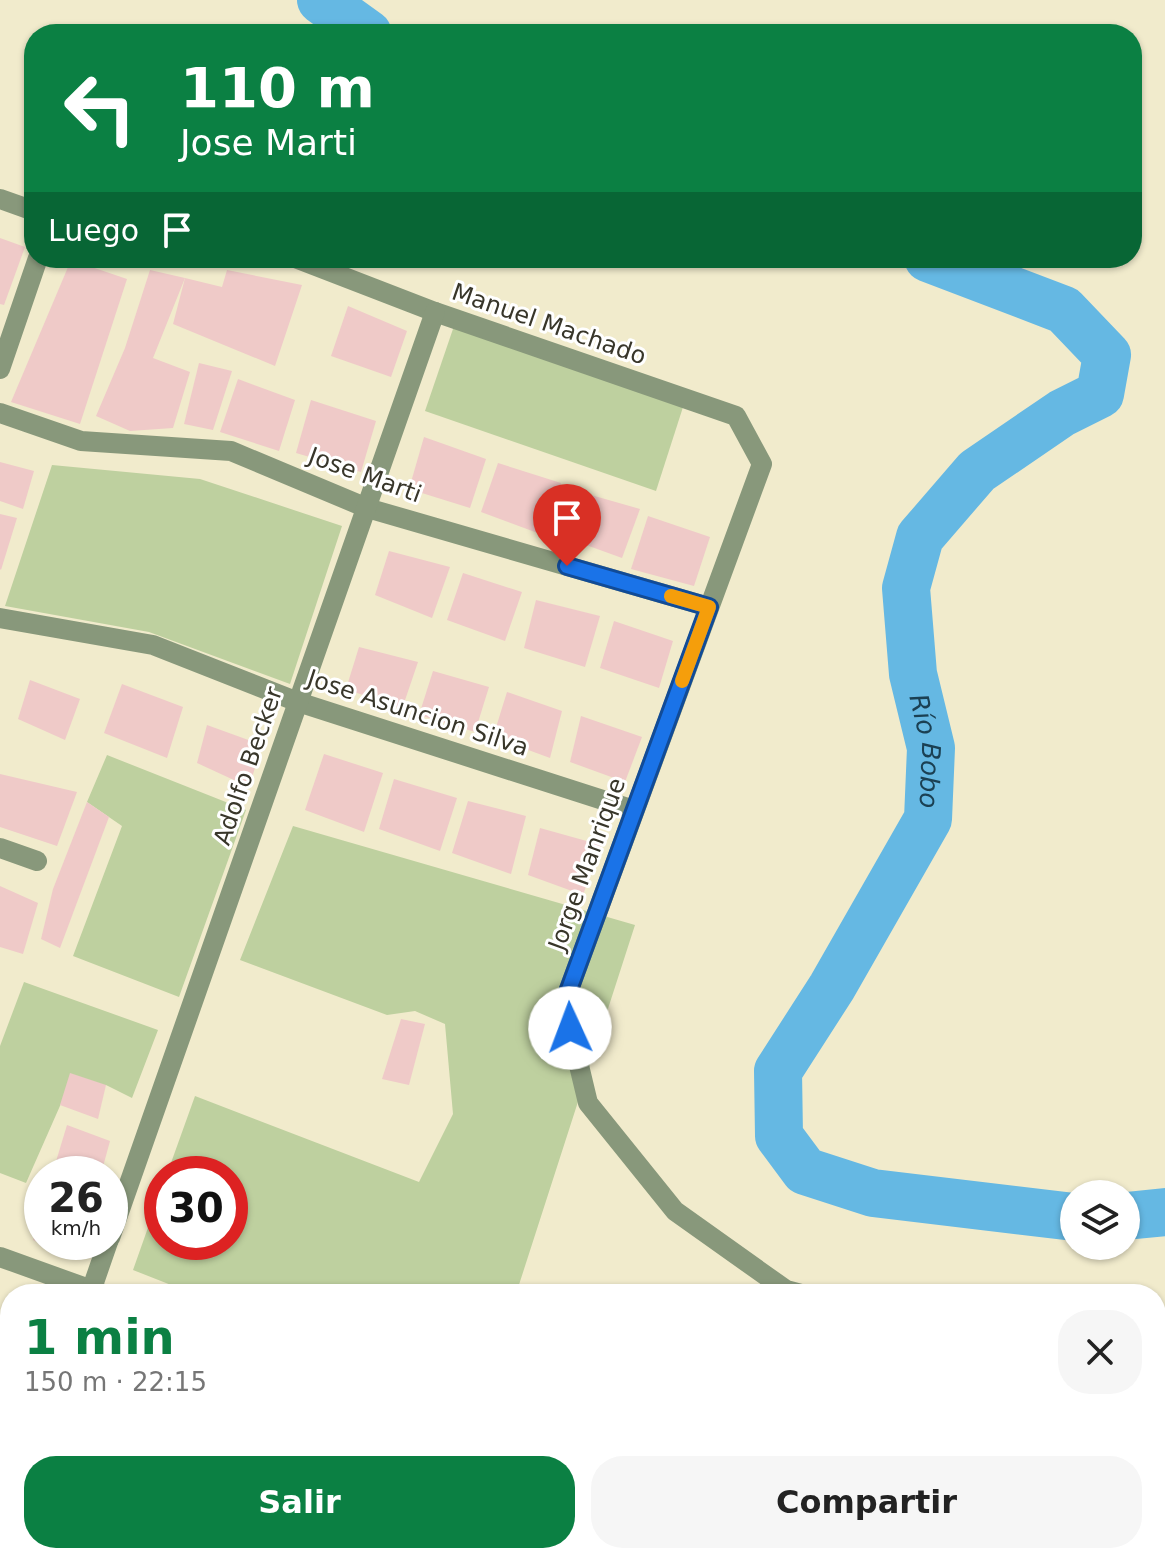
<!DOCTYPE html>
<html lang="es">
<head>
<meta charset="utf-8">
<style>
	body { margin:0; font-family:"DejaVu Sans",sans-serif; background:#f6f6f6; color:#222; height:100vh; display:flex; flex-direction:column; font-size:30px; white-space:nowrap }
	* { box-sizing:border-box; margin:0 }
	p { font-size:26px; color:#767676 }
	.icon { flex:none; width:44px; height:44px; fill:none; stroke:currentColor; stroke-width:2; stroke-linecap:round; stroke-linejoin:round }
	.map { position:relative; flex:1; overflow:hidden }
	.side { position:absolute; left:0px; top:1284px; width:1166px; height:280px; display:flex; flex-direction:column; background:#fff; border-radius:32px 32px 0 0; box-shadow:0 2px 6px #0004 }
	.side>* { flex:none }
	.guide { position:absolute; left:24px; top:24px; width:1118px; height:244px; border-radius:32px; box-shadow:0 2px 6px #0004; background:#0b8043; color:#fff; overflow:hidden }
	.buttons { position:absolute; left:1060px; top:1180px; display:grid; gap:16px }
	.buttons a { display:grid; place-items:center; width:80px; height:80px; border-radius:50%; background:#fff; box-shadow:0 2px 6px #0004; font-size:40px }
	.speed { position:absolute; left:24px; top:1156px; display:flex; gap:16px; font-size:40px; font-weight:700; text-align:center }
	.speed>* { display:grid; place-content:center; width:104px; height:104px; border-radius:50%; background:#fff; box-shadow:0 2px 6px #0004; line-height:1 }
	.speed small { font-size:20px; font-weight:400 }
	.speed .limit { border:12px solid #d22; background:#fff; color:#111 }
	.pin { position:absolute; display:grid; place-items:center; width:68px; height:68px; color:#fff; margin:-82px -34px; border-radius:50% 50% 50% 0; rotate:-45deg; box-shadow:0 0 8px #0007 }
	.pin .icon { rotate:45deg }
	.me { position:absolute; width:88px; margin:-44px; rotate:358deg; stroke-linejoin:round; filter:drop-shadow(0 0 6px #0008) }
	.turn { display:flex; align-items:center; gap:28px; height:168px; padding:0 24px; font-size:36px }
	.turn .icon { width:104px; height:104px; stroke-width:2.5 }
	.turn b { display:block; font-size:56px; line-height:68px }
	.then { display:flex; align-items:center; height:76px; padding:0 24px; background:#0003; gap:16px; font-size:30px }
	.round { display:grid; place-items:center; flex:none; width:84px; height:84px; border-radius:32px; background:#f6f6f6 }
	.summary { display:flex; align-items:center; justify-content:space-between; height:136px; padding:0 24px }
	h1 { font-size:48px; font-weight:700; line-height:60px; color:#0b8043 }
	.action { display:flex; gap:16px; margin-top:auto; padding:16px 24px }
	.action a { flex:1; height:92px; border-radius:32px; background:#0b8043; color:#fff; font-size:32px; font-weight:700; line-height:92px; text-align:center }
	.action a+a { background:#f6f6f6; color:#222 }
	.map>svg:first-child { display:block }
	.green { fill:#bed09f }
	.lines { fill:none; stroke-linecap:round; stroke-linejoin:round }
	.river { stroke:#65b8e3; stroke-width:48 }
	.building { fill:#efcac8 }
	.minor { stroke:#88987b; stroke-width:20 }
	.route-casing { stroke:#114b97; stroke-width:20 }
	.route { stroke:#1a73e8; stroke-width:14 }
	.slow { stroke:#f59e0b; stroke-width:14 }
	.labels { text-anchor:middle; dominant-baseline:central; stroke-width:6; stroke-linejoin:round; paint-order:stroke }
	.street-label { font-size:24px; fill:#38362a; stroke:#fff }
	.water-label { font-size:26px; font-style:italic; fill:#1b4053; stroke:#fff }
</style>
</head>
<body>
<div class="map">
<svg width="1165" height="1564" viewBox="0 0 1165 1564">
	<rect width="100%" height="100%" fill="#f1ebcc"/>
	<g class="green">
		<path d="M454,326l230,78 -28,87 -231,-80z"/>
		<path d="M52,465l148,14 142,47 -52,158 -141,-52 -144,-26z"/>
		<path d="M107,755l139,55 -67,187 -106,-41 49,-130 -35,-24z"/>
		<path d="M293,826l342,99 -119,369h-322l-61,-24 29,-82v54h68v-68h-63l28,-78 224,86 34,-68 -8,-90 -30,-13 -28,4 -147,-55z"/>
		<path d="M24,982l134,48 -26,68 -26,-13 -39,5 -41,93 -26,-10v-127z"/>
		<path d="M31,1554h78l27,10h-109z"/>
		<path d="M251,1554h165l-4,10h-165z"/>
		<path d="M447,1554h146l-3,10h-146z"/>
	</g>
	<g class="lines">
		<g class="river">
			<path d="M321,0l47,34"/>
			<path id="s1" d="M928,258l136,52 43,45 -7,39 -38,19 -85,58 -57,66 -14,51 7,86 18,74 -3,71 -96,168 -54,84 1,65 26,35 68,22 201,24"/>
			<path d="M1126,1216l39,-4"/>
		</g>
	</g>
	<g class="building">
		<path d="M0,238l25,9 -21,58 -4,-1z"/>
		<path d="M71,260l56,19 -47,145 -69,-22z"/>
		<path d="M150,270l35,8 -32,80 37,14 -17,56 -43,3 -34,-15 29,-68z"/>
		<path d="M227,270l75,15 -27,81 -102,-42 12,-46 37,9z"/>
		<path d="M348,306l59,25 -16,46 -60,-21z"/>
		<path d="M199,363l33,8 -19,59 -29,-6z"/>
		<path d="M238,379l57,21 -16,51 -59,-19z"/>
		<path d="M311,400l65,21 -15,51 -65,-19z"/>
		<path d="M424,437l62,22 -16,49 -61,-19z"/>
		<path d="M0,462l34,9 -11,38 -23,-8z"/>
		<path d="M498,463l63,20 -18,52 -62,-23z"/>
		<path d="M577,491l63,18 -18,49 -58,-21z"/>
		<path d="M0,514l17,4 -16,52 -1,-1z"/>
		<path d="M648,516l62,21 -16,49 -63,-17z"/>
		<path d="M389,551l61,16 -18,51 -57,-23z"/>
		<path d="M463,573l59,19 -17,49 -58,-21z"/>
		<path d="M536,600l64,16 -15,51 -61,-19z"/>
		<path d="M614,621l59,20 -14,47 -59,-20z"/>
		<path d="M359,647l59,15 -16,47 -56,-20z"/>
		<path d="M433,671l56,16 -14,45 -56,-17z"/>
		<path d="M30,680l50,19 -15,41 -47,-21z"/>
		<path d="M122,684l61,23 -16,51 -63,-25z"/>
		<path d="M507,692l55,19 -12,47 -57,-21z"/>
		<path d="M581,716l61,21 -17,45 -55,-20z"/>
		<path d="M207,725l55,20 -13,42 -52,-24z"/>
		<path d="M324,754l59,19 -19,59 -59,-22z"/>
		<path d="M0,774l77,18 -20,54 -57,-19z"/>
		<path d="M394,779l63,19 -17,53 -61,-22z"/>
		<path d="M468,801l58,15 -15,58 -59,-21z"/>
		<path d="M87,802l22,15 -49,131 -19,-9 12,-50z"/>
		<path d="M540,828l61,17 -18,50 -55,-20z"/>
		<path d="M0,886l38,17 -15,51 -23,-7z"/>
		<path d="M401,1019l24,5 -16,61 -27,-6z"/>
		<path d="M70,1073l36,12 -8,34 -38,-14z"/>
		<path d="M67,1125l43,16 -9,33 -47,-6z"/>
		<path d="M42,1219v23h40l-7,17 -42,-19z"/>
		<path d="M367,1554h23l-8,10h-19z"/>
		<path d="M619,1554h18l-3,10h-18z"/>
	</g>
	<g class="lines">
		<g class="minor">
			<path d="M0,199l34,12"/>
			<path d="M295,258l140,54 301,104 26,48 -198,539 24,100 87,108 111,79 15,4"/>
			<path d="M0,369l38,-111"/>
			<path d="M0,413l81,28 150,10 136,57 342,99"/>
			<path d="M0,618l153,27 145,57 336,108"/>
			<path d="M0,848l37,13"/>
			<path d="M110,1238l325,-926"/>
			<path d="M0,1257l103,37"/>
			<path d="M90,1294l18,-52"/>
			<path d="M0,1487l10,3"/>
			<path d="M0,1547l10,-28"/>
			<path d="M189,1554l28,10"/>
			<path d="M832,1554l28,10"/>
			<path d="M418,1564l3,-10"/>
			<path d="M812,1564l2,-10"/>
		</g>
	</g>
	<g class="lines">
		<defs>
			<path id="route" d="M567,566l142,41 -145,396 6,25"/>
		</defs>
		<use href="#route" class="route-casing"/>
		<use href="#route" class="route"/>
		<path class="slow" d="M671,596l38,11 -27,74"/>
	</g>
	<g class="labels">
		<g class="street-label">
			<text transform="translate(549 324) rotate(19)">Manuel Machado</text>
			<text transform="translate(365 475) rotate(20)">Jose Marti</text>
			<text transform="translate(418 713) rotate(18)">Jose Asuncion Silva</text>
			<text transform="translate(248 766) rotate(-71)">Adolfo Becker</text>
			<text transform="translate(587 864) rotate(-70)">Jorge Manrique</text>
		</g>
		<g class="water-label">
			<text stroke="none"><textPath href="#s1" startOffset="698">Río Bobo</textPath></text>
		</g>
	</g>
</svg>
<div class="buttons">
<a><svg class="icon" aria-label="layers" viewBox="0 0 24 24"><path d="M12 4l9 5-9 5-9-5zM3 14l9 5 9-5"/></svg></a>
</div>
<div class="speed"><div>26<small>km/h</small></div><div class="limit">30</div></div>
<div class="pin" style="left:567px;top:566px;background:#d93025"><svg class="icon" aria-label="arrive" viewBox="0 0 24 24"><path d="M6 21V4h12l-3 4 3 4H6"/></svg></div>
<svg class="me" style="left:570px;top:1028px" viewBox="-20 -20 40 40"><circle r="19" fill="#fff"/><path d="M0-13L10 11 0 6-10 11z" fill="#1a73e8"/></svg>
<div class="guide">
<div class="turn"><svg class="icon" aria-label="left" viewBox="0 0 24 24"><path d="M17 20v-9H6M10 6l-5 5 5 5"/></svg><div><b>110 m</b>Jose Marti</div></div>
<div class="then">Luego<svg class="icon" aria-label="arrive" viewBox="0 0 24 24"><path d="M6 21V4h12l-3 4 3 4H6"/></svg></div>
</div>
<section class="side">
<div class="summary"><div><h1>1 min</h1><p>150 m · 22:15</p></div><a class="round"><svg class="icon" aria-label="close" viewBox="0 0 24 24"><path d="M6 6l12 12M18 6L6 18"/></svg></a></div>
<div class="action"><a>Salir</a><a>Compartir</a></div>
</section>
</div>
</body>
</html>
